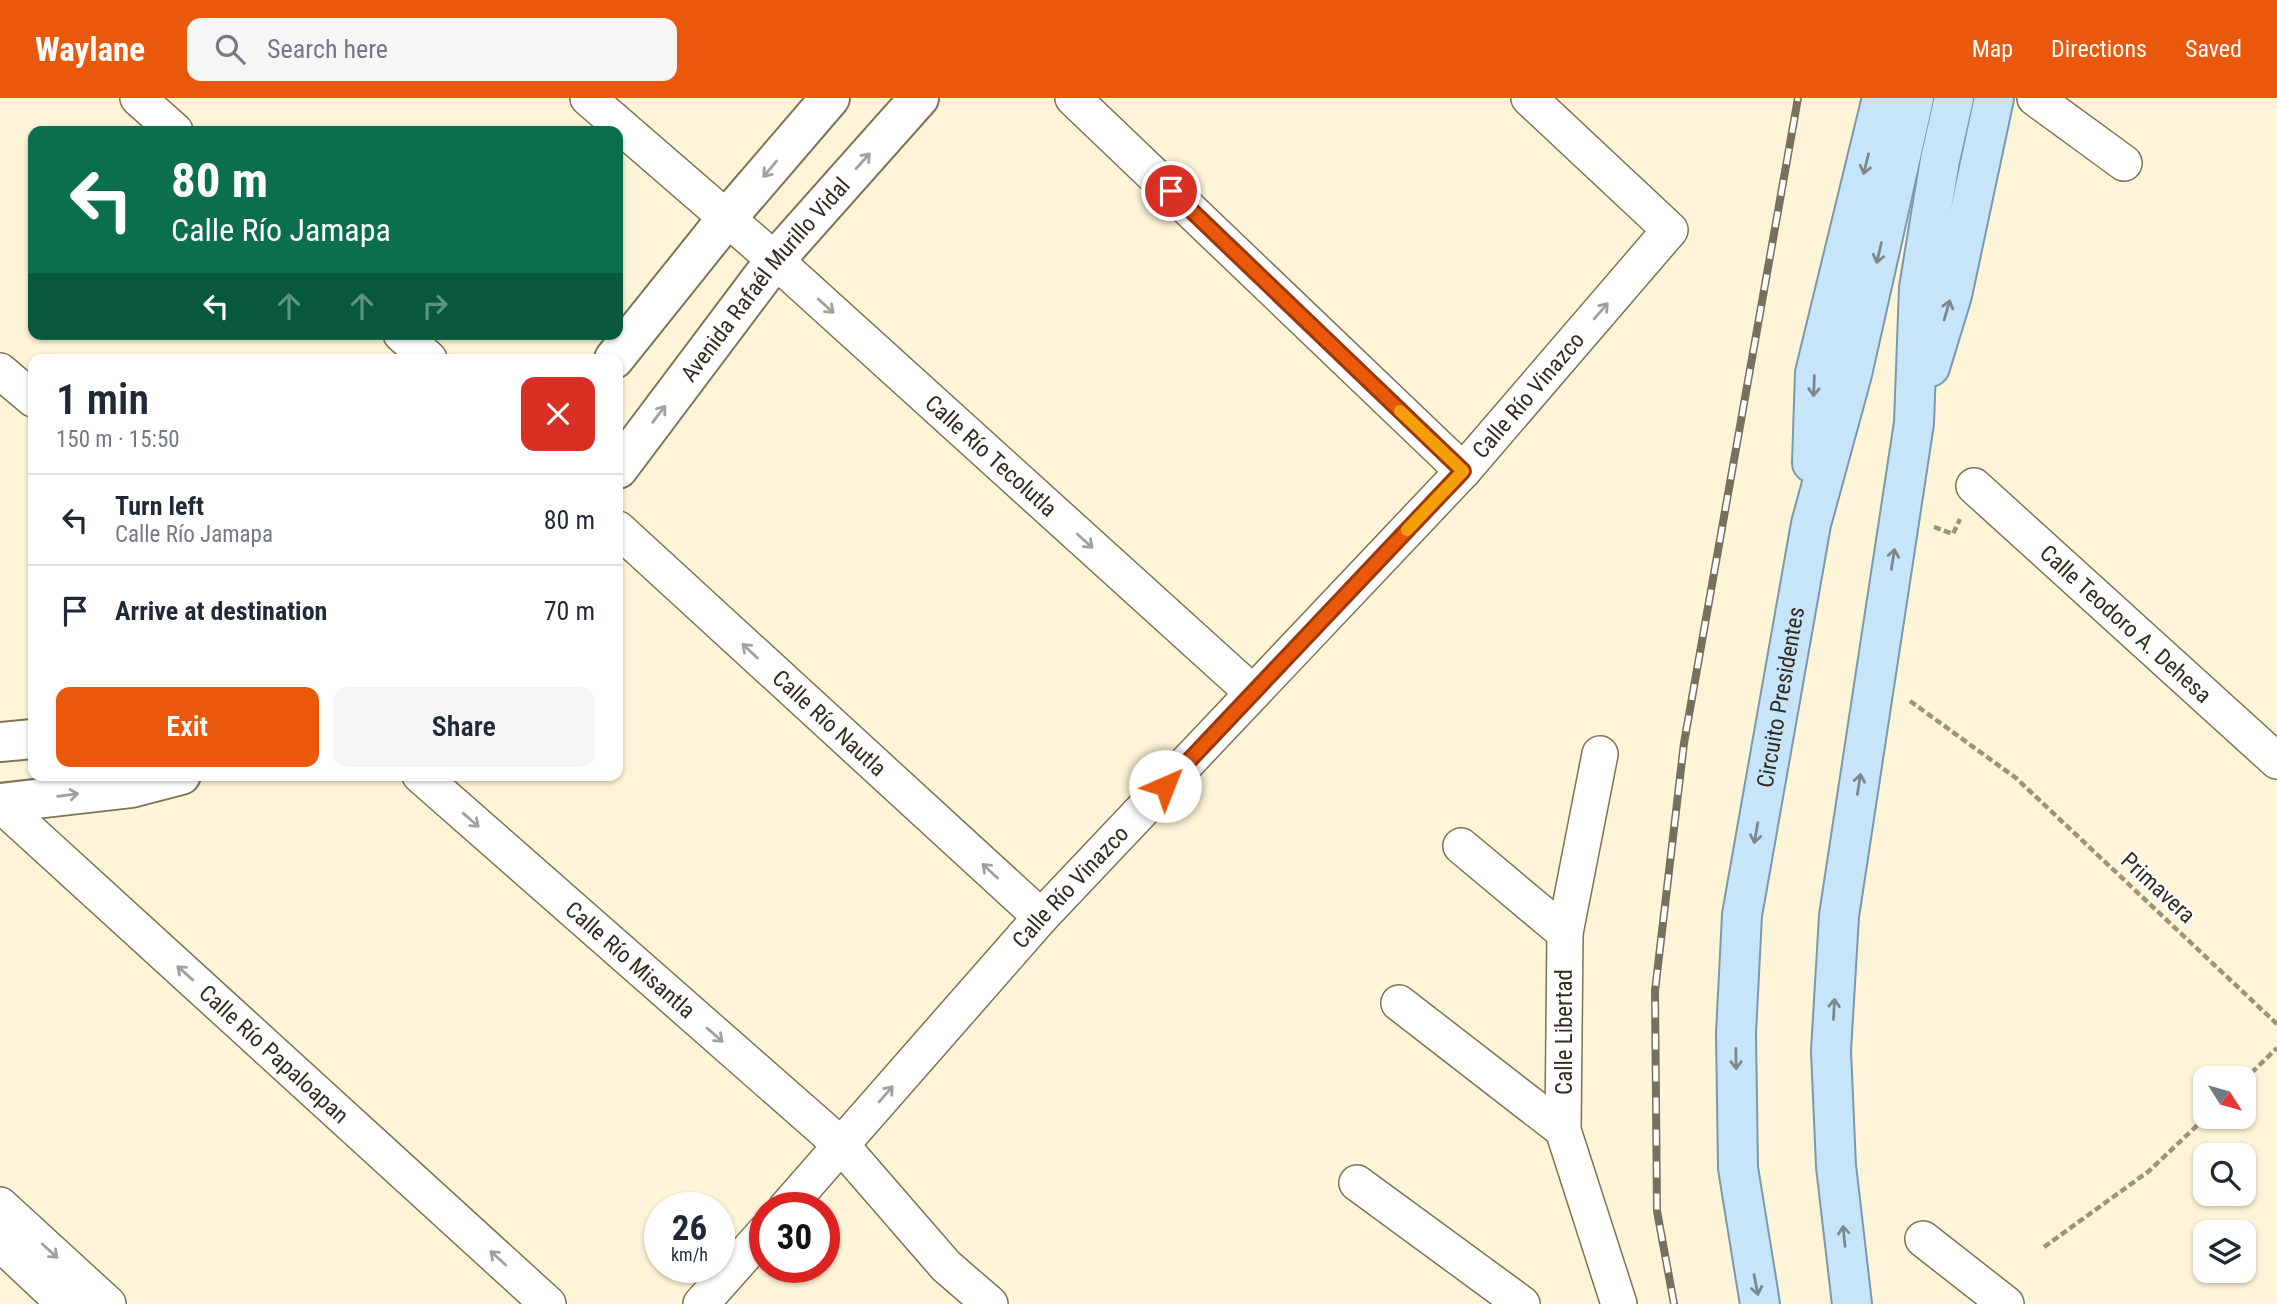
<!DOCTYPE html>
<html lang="en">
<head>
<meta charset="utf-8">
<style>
	body { margin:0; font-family:"Roboto Condensed",sans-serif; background:#f6f6f7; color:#1f2937; height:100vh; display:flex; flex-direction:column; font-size:26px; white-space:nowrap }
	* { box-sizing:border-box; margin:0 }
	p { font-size:23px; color:#747a83 }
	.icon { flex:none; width:38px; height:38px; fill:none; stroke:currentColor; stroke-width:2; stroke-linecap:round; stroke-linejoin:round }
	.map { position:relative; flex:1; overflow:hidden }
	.side { position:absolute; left:28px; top:256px; width:595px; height:427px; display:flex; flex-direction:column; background:#fff; border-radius:14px; box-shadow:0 2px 5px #0004 }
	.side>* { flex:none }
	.hud { position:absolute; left:28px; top:28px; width:595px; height:214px; border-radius:14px; box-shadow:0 2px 5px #0004; background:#0b6e4f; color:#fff; overflow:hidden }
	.needle { width:46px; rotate:127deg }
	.fabs { position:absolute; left:2193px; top:968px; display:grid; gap:14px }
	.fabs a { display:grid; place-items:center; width:63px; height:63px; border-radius:14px; background:#fff; box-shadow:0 2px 5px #0004; font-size:35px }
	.speed { position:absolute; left:644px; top:1094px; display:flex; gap:14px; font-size:35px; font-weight:700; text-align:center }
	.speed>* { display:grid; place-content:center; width:91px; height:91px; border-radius:50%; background:#fff; box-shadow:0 2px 5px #0004; line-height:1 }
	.speed small { font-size:18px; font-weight:400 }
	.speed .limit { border:10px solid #d22; background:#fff; color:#111 }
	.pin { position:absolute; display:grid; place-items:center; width:60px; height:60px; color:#fff; margin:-30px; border:4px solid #fff; border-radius:50%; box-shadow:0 2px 7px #0007 }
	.me { position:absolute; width:77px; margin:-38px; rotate:44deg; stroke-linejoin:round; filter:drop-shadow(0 0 5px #0008) }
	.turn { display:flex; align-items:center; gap:24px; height:147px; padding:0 28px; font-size:32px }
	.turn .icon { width:91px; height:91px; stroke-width:2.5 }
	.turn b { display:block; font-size:49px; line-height:60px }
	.lanes { display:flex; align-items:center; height:66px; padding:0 28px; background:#0003; justify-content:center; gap:35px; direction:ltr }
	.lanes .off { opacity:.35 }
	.round { display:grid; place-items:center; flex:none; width:74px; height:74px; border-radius:14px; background:#f6f6f7 }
	.head { display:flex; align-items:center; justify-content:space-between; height:119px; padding:0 28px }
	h1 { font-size:42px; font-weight:600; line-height:52px }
	.primary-button { display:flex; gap:14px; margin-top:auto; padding:14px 28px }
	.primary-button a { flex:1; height:80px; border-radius:14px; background:#ea580c; color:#fff; font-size:28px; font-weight:600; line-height:80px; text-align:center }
	.primary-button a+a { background:#f6f6f7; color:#1f2937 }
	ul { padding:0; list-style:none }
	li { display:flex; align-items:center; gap:21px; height:91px; padding:0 28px; border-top:2px solid #e0e1e3 }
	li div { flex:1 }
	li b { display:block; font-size:26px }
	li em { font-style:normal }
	header { display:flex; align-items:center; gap:42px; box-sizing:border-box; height:98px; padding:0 35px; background:#ea580c; color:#fff }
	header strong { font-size:33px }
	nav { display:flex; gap:38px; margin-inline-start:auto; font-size:24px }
	.search { width:490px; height:63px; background:#f6f6f7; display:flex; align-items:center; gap:18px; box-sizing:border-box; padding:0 24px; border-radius:14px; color:#747a83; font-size:26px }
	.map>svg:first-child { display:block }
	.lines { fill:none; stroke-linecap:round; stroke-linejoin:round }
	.minor-casing { stroke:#7f7354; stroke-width:38 }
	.secondary-casing { stroke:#7f7354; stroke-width:42 }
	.primary-casing { stroke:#7b99ab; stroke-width:42 }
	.path { stroke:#9a937d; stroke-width:4.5; stroke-dasharray:7 3.5; stroke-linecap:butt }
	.minor { stroke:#fff; stroke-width:35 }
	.secondary { stroke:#fff; stroke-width:38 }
	.primary { stroke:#c7e5fa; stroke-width:38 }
	.rail-casing { stroke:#77705d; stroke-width:8 }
	.rail { stroke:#fff; stroke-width:5; stroke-dasharray:16; stroke-linecap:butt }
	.oneway { stroke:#a3a09a }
	.oneway2 { stroke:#7c898c }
	.route-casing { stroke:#983908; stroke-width:18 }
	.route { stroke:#ea580c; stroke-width:12 }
	.slow { stroke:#f59e0b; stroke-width:12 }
	.labels { text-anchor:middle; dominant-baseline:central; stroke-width:5; stroke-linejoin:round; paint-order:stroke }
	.street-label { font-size:23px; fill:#322d1f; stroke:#fff }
</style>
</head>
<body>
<header>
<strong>Waylane</strong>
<div class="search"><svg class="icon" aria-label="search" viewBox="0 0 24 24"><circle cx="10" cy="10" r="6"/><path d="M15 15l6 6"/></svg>Search here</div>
<nav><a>Map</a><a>Directions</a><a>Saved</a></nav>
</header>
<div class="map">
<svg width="2277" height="1206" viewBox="0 0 2277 1206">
	<rect width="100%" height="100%" fill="#fef4d8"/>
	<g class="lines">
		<defs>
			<g id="minor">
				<path d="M138,0l37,33"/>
				<path id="s1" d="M588,0l187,162 478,433"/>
				<path d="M1073,0l390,373"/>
				<path d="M2035,0l89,65"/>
				<path d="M401,236l28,25"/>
				<path d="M0,273l33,28"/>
				<path id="s2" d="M1974,388l303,275"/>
				<path id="s3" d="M618,431l423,388"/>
				<path d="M1600,656l-35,179 -2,197 56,174"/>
				<path id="s4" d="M420,677l421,370 105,121 44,38"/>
				<path id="s5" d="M0,706l548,500"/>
				<path d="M1461,748l104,87"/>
				<path d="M1399,905l164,127"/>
				<path d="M1357,1085l165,121"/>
				<path d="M0,1107l108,99"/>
				<path id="s6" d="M786,1110l255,-291 422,-446 207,-241 -141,-132"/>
				<path d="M1923,1141l83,65"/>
				<path d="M0,1145l65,61"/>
				<path d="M701,1206l64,-72"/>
			</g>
			<g id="secondary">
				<path d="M614,261l113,-141 103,-120"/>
				<path id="s7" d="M618,371l157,-209 144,-162"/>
				<path d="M0,644l33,-3"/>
				<path d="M0,705l131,-15 50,-13"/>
			</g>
			<g id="primary">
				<path d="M1930,269l22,-72 42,-197"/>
				<path d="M1812,365l3,-90 67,-275"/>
				<path id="s8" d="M1760,1206l-22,-136 -2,-135 6,-118 69,-391 41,-150 62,-276"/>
				<path d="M1852,1206l-16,-138 -5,-115 8,-135 75,-493 5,-135 21,-128 14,-62"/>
			</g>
		</defs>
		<use href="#minor" class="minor-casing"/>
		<use href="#secondary" class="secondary-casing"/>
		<use href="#primary" class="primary-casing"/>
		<g class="path">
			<path d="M1934,429l19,7 7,-15"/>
			<path d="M1910,603l106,77 261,246"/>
			<path d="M2244,982l33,-32"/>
			<path d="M2044,1149l105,-76 58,-55"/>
		</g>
		<use href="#minor" class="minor"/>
		<use href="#secondary" class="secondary"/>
		<use href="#primary" class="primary"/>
		<defs>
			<path id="rail" d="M1674,1206l-17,-93 -2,-220 29,-248 114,-645"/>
		</defs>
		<use href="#rail" class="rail-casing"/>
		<use href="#rail" class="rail"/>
	</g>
	<defs><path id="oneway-shaft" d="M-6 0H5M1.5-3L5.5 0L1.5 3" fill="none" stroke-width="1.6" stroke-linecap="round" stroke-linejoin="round" transform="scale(1.75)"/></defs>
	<g class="oneway">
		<use href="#oneway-shaft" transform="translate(863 63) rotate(-48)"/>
		<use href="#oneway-shaft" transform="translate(770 71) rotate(130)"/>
		<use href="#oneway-shaft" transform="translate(826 208) rotate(42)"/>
		<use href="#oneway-shaft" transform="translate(1601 213) rotate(-49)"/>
		<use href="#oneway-shaft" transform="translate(659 316) rotate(-53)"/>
		<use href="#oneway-shaft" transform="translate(1085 443) rotate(42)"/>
		<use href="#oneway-shaft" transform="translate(750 553) rotate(-137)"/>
		<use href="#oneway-shaft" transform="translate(68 697) rotate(-7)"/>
		<use href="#oneway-shaft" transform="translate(471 722) rotate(41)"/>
		<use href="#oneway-shaft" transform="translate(990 773) rotate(-137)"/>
		<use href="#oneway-shaft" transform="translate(185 875) rotate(-138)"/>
		<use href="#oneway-shaft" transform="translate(715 937) rotate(41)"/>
		<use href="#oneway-shaft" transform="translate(886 996) rotate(-49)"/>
		<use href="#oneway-shaft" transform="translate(50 1153) rotate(42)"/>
		<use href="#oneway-shaft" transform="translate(498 1160) rotate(-138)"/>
	</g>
	<g class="oneway2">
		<use href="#oneway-shaft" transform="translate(1866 66) rotate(104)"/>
		<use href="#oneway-shaft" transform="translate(1879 155) rotate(103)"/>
		<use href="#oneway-shaft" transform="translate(1947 212) rotate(-74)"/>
		<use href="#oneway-shaft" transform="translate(1814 288) rotate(92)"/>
		<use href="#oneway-shaft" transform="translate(1893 461) rotate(-81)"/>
		<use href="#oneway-shaft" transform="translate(1859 686) rotate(-81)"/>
		<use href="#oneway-shaft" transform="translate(1756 735) rotate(100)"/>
		<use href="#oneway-shaft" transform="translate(1834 911) rotate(-87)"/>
		<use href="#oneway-shaft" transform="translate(1736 961) rotate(89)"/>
		<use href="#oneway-shaft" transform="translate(1844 1138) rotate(-96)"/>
		<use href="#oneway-shaft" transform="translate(1756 1187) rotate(79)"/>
	</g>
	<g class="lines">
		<defs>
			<path id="route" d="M1165,688l298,-315 -292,-280"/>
		</defs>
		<use href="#route" class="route-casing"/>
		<use href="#route" class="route"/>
		<path class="slow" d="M1400,313l63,60 -56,59"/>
	</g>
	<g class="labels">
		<g class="street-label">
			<text stroke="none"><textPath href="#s7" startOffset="240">Avenida Rafaél Murillo Vidal</textPath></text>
			<text stroke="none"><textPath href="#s6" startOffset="1101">Calle Río Vinazco</textPath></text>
			<text stroke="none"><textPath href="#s1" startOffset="539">Calle Río Tecolutla</textPath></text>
			<text stroke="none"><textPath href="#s2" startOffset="205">Calle Teodoro A. Dehesa</textPath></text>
			<text stroke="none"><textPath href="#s8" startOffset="612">Circuito Presidentes</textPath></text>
			<text stroke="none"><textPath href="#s3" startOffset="287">Calle Río Nautla</textPath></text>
			<text stroke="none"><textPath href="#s6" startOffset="429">Calle Río Vinazco</textPath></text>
			<text transform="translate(2158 790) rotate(43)">Primavera</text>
			<text stroke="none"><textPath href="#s4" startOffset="280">Calle Río Misantla</textPath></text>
			<text transform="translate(1564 934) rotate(-90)">Calle Libertad</text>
			<text stroke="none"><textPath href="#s5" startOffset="371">Calle Río Papaloapan</textPath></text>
		</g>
	</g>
</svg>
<div class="fabs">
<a><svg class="needle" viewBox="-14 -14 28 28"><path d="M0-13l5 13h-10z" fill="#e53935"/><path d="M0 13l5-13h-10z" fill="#747a83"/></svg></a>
<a><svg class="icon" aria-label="search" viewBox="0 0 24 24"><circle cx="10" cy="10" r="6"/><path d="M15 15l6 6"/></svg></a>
<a><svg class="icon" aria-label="layers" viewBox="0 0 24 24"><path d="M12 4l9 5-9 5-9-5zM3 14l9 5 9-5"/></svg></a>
</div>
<div class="speed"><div>26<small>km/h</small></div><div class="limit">30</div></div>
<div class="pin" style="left:1171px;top:93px;background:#d93025"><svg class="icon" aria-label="arrive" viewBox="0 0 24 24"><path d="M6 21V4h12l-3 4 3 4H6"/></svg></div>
<svg class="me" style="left:1165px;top:688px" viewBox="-20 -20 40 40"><circle r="19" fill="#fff"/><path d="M0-13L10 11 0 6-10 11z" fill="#ea580c"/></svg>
<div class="hud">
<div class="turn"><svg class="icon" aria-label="left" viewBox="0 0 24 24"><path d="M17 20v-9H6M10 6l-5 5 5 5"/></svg><div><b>80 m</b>Calle Río Jamapa</div></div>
<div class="lanes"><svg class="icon" aria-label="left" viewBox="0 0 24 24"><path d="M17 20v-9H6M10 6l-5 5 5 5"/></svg><svg class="icon off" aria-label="ahead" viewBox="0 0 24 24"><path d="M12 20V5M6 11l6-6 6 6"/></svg><svg class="icon off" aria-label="ahead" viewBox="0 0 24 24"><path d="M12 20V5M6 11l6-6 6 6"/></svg><svg class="icon off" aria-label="right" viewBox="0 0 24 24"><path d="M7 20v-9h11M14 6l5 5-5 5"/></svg></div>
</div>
<section class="side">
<div class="head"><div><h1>1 min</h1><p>150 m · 15:50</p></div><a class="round" style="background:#d93025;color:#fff"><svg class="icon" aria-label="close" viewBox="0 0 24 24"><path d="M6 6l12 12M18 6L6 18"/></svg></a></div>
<ul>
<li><svg class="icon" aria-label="left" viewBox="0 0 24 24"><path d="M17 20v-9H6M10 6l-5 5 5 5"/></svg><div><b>Turn left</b><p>Calle Río Jamapa</p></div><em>80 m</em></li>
<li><svg class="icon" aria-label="arrive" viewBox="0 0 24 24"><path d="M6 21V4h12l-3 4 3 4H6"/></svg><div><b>Arrive at destination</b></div><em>70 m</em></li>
</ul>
<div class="primary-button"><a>Exit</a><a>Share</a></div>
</section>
</div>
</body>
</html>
